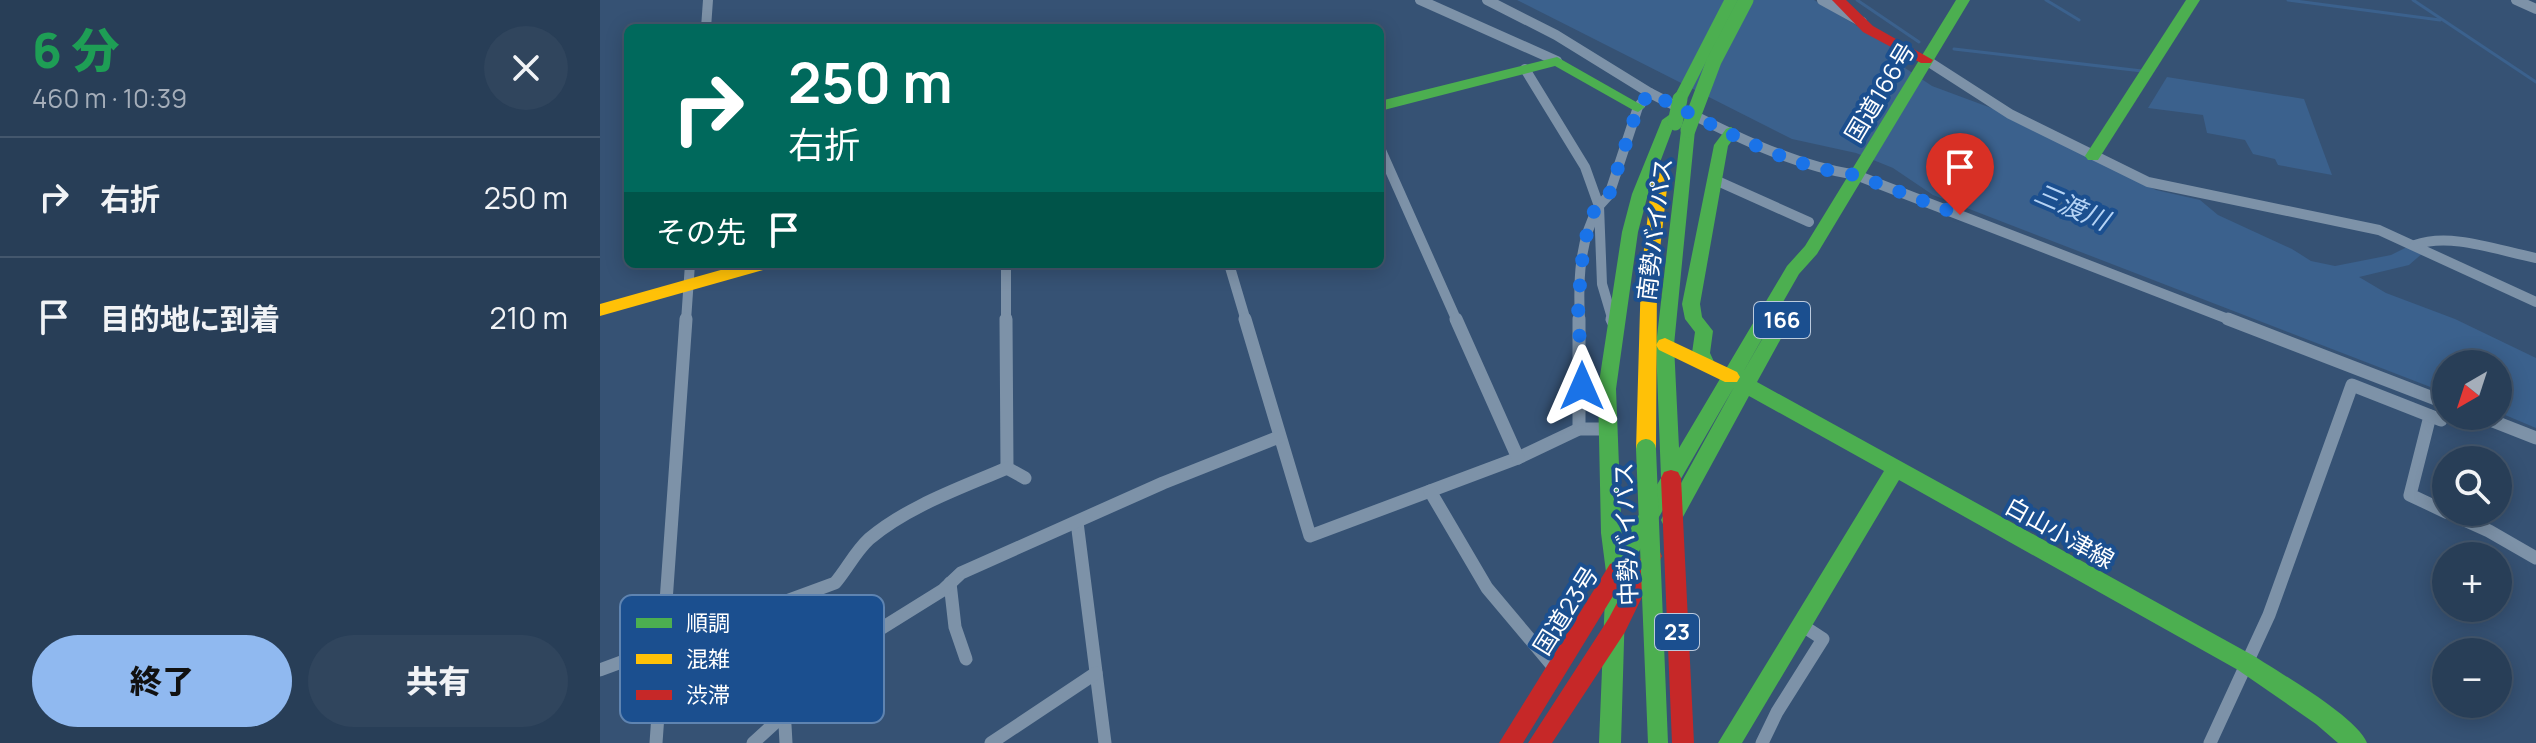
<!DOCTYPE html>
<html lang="ja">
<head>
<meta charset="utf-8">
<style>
	body { margin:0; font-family:Manrope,"Noto Sans JP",sans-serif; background:#30455d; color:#f1f3f6; height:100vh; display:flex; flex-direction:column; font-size:30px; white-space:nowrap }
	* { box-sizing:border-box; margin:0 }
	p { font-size:26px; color:#a5aeba }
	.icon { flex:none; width:44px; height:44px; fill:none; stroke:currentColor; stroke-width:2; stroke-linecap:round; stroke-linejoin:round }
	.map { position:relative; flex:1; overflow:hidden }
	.details { display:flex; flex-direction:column; background:#283e57; width:600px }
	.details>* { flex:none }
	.hud { position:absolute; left:24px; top:24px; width:760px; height:244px; border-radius:12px; box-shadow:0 4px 20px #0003,0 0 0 2px #44576d; background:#00695c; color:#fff; overflow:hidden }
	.needle { width:52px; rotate:219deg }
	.fabs { position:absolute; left:1832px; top:350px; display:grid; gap:16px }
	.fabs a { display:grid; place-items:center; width:80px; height:80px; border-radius:50%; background:#283e57; box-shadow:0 4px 20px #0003,0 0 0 2px #44576d; font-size:40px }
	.pin { position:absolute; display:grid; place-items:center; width:68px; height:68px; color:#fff; margin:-82px -34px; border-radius:50% 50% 50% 0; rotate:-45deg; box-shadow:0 0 8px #0007 }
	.pin .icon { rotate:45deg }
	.me { position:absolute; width:88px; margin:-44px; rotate:0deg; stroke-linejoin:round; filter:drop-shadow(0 0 6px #0008) }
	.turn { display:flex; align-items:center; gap:28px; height:168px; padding:0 32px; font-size:36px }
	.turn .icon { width:104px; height:104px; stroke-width:2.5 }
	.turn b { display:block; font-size:56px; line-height:68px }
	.then { display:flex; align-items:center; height:76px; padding:0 32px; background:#0003; gap:16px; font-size:30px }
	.round { display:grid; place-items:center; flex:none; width:84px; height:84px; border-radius:42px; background:#30455d }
	.summary { display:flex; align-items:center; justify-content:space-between; height:136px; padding:0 32px }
	h1 { font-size:48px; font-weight:800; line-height:60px; color:#1e9e55 }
	.button { display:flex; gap:16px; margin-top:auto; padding:16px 32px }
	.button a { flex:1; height:92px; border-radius:48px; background:#90b9f0; color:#111; font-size:32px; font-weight:800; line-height:92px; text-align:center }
	.button a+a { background:#30455d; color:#f1f3f6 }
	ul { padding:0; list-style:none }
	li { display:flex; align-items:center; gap:24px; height:120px; padding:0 32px; border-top:2px solid #44576d }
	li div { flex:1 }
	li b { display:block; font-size:30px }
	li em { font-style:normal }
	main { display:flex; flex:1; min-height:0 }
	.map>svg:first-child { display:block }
	.water { fill:#3b618d }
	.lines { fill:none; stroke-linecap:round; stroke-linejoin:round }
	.stream { stroke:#3b618d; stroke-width:3 }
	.street-far1 { stroke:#7d92a8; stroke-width:10 }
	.street { stroke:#7d92a8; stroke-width:13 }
	.fast { fill:#4caf50; fill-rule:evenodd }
	.slow { fill:#ffc107; fill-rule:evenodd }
	.jam { fill:#c62828; fill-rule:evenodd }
	.fast-bridge-far1 { stroke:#4caf50; stroke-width:15 }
	.fast-bridge { stroke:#4caf50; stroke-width:20 }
	.route { stroke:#1a73e8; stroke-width:14; stroke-dasharray:0 25.2 }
	.labels { text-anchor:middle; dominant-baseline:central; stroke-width:8; stroke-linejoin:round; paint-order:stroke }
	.shield { fill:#1b4f8f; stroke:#bbcadd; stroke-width:2 }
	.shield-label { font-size:22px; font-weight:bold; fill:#fff }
	.street-label { font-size:24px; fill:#fff; stroke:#1b4f8f }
	.water-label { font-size:26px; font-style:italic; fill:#b5d3f5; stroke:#1b4f8f }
	.key { fill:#1b4f8f; stroke:#5f84b1; stroke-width:2 }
	.key-label { font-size:22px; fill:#fff }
</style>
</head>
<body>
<main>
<section class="details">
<div class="summary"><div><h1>6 分</h1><p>460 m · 10:39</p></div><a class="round"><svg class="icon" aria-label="close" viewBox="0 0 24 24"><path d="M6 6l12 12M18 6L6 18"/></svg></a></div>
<ul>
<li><svg class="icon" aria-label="right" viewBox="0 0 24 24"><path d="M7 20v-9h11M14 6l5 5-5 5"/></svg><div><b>右折</b></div><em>250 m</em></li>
<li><svg class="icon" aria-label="arrive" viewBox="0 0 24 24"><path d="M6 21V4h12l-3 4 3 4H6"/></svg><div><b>目的地に到着</b></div><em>210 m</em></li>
</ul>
<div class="button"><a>終了</a><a>共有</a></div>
</section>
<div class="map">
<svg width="1936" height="743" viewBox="0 0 1936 743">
	<rect width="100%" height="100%" fill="#365274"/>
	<g class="water">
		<path d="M917,0h297l92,55 3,7 -4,6 27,18 62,23 162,81 44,10 18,15 74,34 19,12 24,5 56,-11 18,-9 15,6 -15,13 -50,12 27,16 69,26 81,39v70l-38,-16v-48h-52v29l-513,-198 -40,-27 -37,-15 -64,-14z"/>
		<path d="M1567,77l137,22 28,76 -54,-10 -3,-6 -22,-5 -8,-14 -38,-7 -4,-18 -55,-7z"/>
	</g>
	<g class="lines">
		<g class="stream">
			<path d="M1257,0l62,42"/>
			<path d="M1446,0l33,20"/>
			<path d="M1688,0l152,20"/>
			<path d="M1813,0l123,82"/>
			<path d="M1354,49l188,22"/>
		</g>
		<g class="street-far1">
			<path d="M820,0l137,61"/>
			<path d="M887,0l69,35 94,58"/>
			<path d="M1222,0l40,22"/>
			<path d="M1916,0l20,9"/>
			<path d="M106,28l2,-28"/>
			<path d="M1326,60l84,54 138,68 231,48 157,72"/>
			<path d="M925,69l60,98 14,39c-20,35 -21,75 -19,115"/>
			<path d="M780,148l77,173"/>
			<path d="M1113,179l96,43"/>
			<path d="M1815,245c36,-13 84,6 121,13"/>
			<path d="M406,264v57"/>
			<path d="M629,264l17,57"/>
			<path d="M86,321l4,-57"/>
			<path d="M1013,321l-11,-37 -3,-78 10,-11 29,-88 12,-14c67,34 131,70 206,82l377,146"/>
		</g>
		<g class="street">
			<path d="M406,319l1,149 18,10"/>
			<path d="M645,319l65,217 208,-78 61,-29h28"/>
			<path d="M856,319l62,139"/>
			<path d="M1012,319l2,4"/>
			<path d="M1628,319l218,84"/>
			<path d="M1830,416l-20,79 36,17"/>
			<path d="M1880,416l56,22"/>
			<path d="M979,429v-110"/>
			<path d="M830,491l57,97 69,82"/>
			<path d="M1847,512l42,19 47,27"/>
			<path d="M477,522l28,221"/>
			<path d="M350,583l5,44 11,32"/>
			<path d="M0,670l235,-87c12,-14 20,-31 34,-44 39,-33 92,-51 138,-71"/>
			<path d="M180,717l5,8 1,18"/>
			<path d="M56,743l30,-424"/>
			<path d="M153,743l81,-74 11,-18 98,-61 18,-17 202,-90 116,-46"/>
			<path d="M391,743l105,-70"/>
			<path d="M1162,743l15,-31 46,-73 -23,-15"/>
			<path d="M1610,743l59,-128 83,-230 89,35 3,-18"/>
		</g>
		<g class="fast">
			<path d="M1124,0h14l-51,99 -2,3h-10l-2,-3z"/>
			<path d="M1356,0h14l-153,254 -18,20 -57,100 37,-64h12l3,5 -37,67 497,274c26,17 103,61 113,87h-29l-22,-19 -78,-54 -339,-190 -157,263h-24l166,-272 -135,-75 -71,130 -7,3 -7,-3 -3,-6 3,-6 70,-127 -108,187 -5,169h-22l7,-171 -5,-39 -3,-144 24,-157 10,-38 30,-74 7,-5 7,5 -28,74 -10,38 -22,157 6,154 39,-65 -5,-133 25,-215 7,-5 7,5 -21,215 5,103 108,-182 18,-20z"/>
			<path d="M1586,0h14l-102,160h-10l-3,-4z"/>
			<path d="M957,57l88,50 -7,5 -5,-2 -78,-44 -175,45v-10z"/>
			<path d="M1131,127l7,5 -10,14 -28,158 2,13 11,14 -3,22 5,11 -3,5h-12l-8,-16 3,-21 -10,-13 -3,-15 32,-159 12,-16z"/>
		</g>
		<g class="slow">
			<path d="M1061,166l8,5 -12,104 -1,174 -3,6 -7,2 -7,-2 -3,-6 5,-174 12,-104z"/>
			<path d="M142,264h30l-2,4 -170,48v-12z"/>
			<path d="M1065,338l72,34 3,5 -3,5h-12l-66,-32 -3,-5 3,-5z"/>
		</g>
		<g class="jam">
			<path d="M1232,0h14l27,26 60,34 -2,3h-10l-58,-31z"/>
			<path d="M1071,470l7,2 3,6 13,265h-22l-11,-265 3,-6z"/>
			<path d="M1052,547l7,3 3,6 -37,76 -73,111h-24l81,-125 36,-68z"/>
			<path d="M1017,562l7,2 3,7 -3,7 -101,165h-24l111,-179z"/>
		</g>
		<g class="fast-bridge-far1">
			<path d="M1075,123l5,-24"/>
			<path d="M1088,130l26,-69 32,-61"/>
		</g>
		<path class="fast-bridge" d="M1046,449l12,294"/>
	</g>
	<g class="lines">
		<path class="route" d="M982,386l-4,-80 5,-54 8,-37 18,-20 29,-88 12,-14c64,32 134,74 206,82l104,40"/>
	</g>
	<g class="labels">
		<g class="shield">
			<rect x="1154" y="302" width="56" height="36" rx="6"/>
			<rect x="1055" y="614" width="44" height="36" rx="6"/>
		</g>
		<g class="shield-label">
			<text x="1182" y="320">166</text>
			<text x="1077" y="632">23</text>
		</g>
		<g class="street-label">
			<text transform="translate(1279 92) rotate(-59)">国道166号</text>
			<text transform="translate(1054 229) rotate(-83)">南勢バイパス</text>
			<text transform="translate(1460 532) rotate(29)">白山小津線</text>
			<text transform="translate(1025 534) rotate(-92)">中勢バイパス</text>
			<text transform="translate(965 610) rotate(-58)">国道23号</text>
		</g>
		<g class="water-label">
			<text transform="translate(1472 206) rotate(23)">三渡川</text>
		</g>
	</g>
	<rect x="20" y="595" width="264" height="128" rx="12" class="key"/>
	<rect x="36" y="618" width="36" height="10" fill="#4caf50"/>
	<rect x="36" y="654" width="36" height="10" fill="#ffc107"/>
	<rect x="36" y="690" width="36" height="10" fill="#c62828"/>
	<g class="key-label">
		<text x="86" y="631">順調</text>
		<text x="86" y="667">混雑</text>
		<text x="86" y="703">渋滞</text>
	</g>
</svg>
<div class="fabs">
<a><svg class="needle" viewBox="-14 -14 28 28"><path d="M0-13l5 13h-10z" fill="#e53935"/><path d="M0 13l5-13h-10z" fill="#a5aeba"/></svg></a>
<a><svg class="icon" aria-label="search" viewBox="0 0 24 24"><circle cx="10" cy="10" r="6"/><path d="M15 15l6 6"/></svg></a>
<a>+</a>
<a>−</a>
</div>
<div class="pin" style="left:1360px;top:215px;background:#d93025"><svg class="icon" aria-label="arrive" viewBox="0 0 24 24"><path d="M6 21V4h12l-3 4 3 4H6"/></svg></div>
<svg class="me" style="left:982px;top:386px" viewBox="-20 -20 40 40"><path d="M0-17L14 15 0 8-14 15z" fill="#1a73e8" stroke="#fff" stroke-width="4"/></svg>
<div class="hud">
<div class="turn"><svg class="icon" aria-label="right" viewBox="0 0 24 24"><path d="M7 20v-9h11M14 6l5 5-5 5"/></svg><div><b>250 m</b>右折</div></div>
<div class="then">その先<svg class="icon" aria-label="arrive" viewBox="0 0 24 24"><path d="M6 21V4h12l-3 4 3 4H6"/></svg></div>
</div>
</div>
</main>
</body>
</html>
